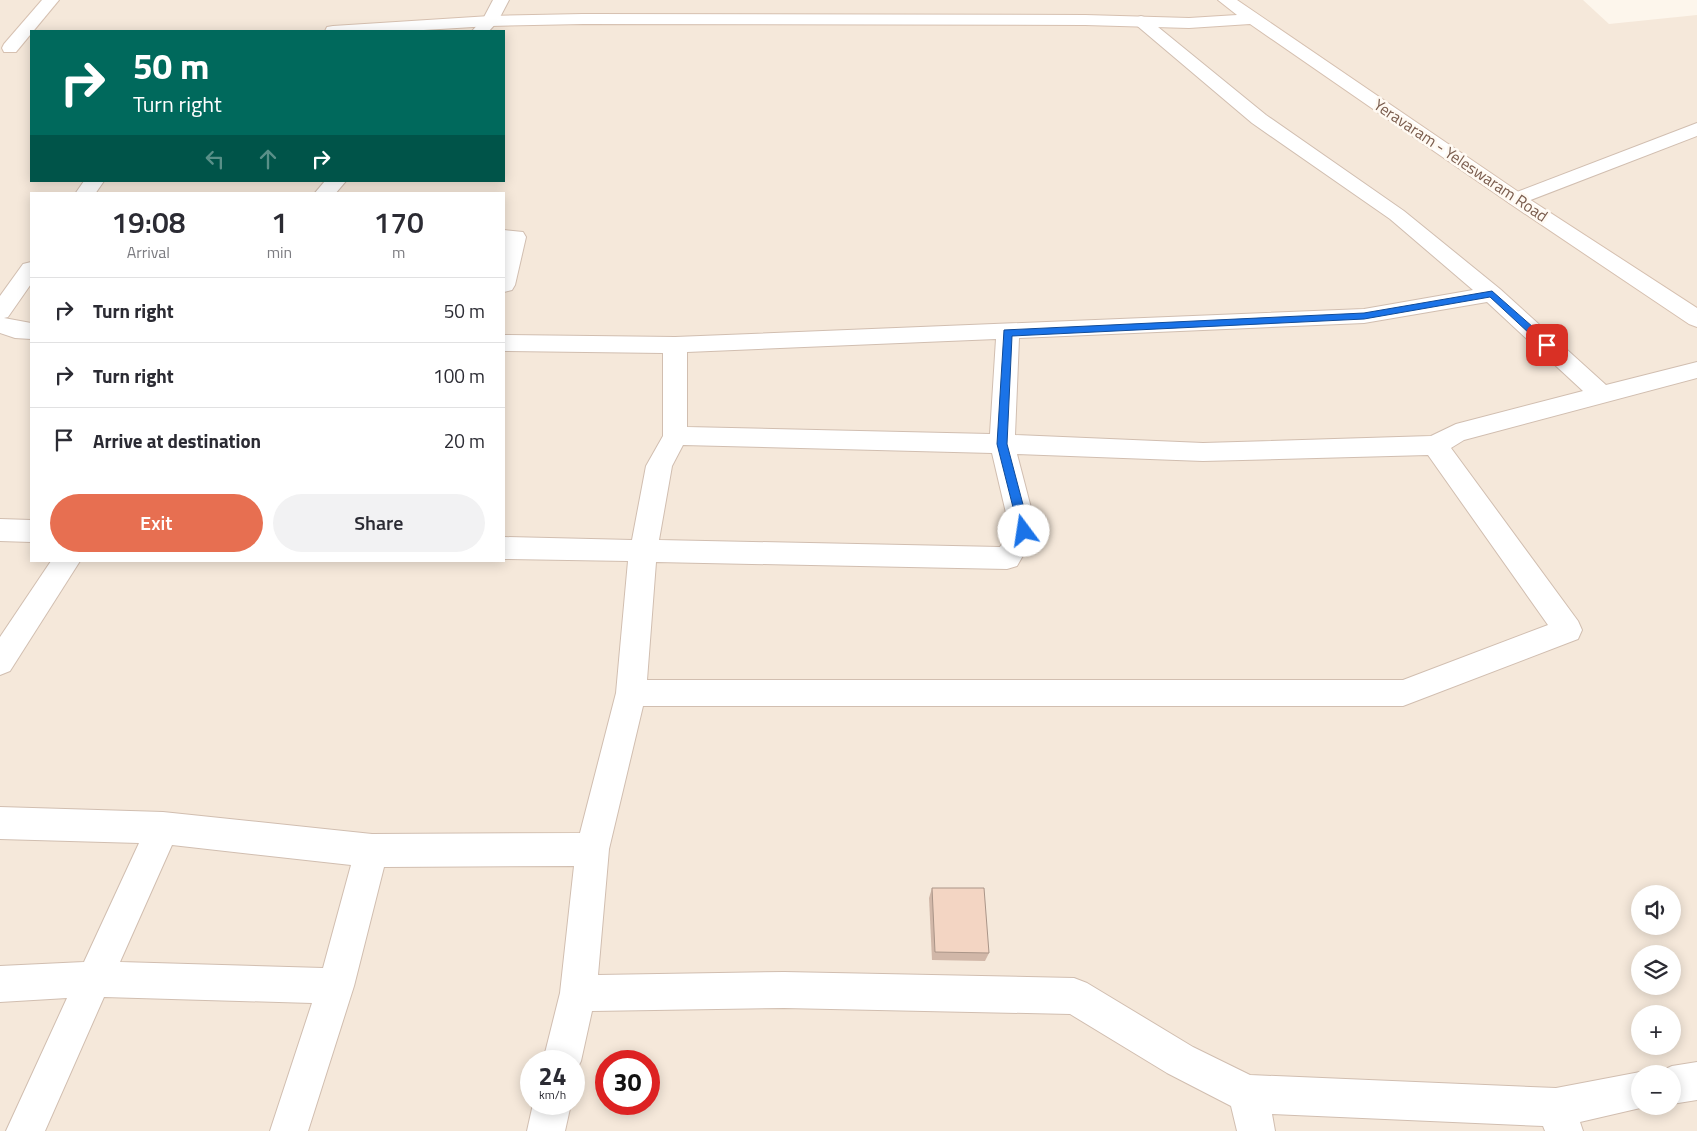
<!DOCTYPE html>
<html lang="en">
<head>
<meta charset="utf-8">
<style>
	body { margin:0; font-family:"Titillium Web",sans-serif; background:#f2f2f3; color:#2b2b33; height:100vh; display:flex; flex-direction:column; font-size:19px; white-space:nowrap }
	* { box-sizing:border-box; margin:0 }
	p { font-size:16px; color:#7c7c81 }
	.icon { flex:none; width:28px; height:28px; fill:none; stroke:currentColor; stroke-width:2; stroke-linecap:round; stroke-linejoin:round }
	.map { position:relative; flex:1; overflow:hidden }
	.details { position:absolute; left:30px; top:192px; width:475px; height:370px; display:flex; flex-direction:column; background:#fff; border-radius:0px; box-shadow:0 2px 12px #0003 }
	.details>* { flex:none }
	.banner { position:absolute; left:30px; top:30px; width:475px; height:152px; border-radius:0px; box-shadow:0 2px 12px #0003; background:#00695c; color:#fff; overflow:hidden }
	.fabs { position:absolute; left:1631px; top:885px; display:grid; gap:10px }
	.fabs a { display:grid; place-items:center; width:50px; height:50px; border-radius:50%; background:#fff; box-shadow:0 2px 12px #0003; font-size:25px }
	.speed { position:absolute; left:520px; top:1050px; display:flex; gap:10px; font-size:25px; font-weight:700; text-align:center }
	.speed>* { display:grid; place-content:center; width:65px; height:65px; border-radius:50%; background:#fff; box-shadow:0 2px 12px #0003; line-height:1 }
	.speed small { font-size:12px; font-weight:400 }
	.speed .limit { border:8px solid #d22; background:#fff; color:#111 }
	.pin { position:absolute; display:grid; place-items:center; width:42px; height:42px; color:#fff; margin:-21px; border-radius:10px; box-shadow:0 2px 8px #0006 }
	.me { position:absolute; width:55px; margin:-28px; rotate:346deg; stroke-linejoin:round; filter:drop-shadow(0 0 4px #0008) }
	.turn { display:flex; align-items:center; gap:18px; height:105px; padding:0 20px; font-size:22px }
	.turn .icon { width:65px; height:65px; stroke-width:2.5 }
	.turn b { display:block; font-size:35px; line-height:42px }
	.lanes { display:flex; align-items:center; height:48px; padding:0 20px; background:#0003; justify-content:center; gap:25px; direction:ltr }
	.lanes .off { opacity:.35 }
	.eta { display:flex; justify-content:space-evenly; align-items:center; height:85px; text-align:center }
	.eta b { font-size:30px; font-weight:600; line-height:35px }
	.action { display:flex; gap:10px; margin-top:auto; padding:10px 20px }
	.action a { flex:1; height:58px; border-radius:30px; background:#e76f51; color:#fff; font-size:20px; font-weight:600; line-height:58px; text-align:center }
	.action a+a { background:#f2f2f3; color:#2b2b33 }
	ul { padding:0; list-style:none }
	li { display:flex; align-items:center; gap:15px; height:65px; padding:0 20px; border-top:1px solid #e1e1e2 }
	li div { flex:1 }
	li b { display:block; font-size:19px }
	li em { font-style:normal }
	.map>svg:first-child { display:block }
	.residential { fill:#f5e8da; fill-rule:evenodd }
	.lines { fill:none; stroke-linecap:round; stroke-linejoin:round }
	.street-casing { stroke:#d1beb0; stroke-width:2 }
	.secondary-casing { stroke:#d6c0b0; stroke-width:2 }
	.street { fill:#fff; fill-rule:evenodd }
	.secondary { fill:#fff; fill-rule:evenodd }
	.wall { fill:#d1b7a8 }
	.building { fill:#f3d5c3; stroke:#aa9588 }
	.route { fill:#1a73e8; stroke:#114b97 }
	.labels { text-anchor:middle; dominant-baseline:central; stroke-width:5; stroke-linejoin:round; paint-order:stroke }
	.far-street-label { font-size:16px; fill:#7a5c4d; stroke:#fffaf3 }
</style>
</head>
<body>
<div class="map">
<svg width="1697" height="1131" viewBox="0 0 1697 1131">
	<rect width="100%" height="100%" fill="#fdf6ec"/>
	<path class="residential" d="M0,0h1583l26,24 88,-9v1116h-1697zM31,31h473v150h-473zM31,194h473v367h-473zM1640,894h32v32h-32zM1640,954h32v32h-32zM1640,1014h32v32h-32zM531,1061h43v43h-43zM606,1061h43v43h-43zM1640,1074h32v32h-32z"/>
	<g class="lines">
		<defs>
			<g id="street">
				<path d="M493,0h16l-11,21 -9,10h-17l11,-12z"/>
				<path d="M1141,16l6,2 119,97 138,96 96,78 106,96 91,-23v16l-233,62 -13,8 127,173 4,9 -4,9 -175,67h-760l-34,143 -11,126 186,-3 290,6 13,5 106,64 57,28 306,13 84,-16 4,2h-4v32h9l-69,16 3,9h-38l-2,-5 -271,-12 3,17h-38l-6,-25 -64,-33 -97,-59 -286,-6 -192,3 -11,50 -7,14v-14h-31l17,-68 14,-127 -190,1 -30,119 -46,145h-38l42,-128 -208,-6 -59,134h-39l61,-133 -67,4v-36l84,-4 55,-119 -139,-4v-32l163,5 209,22 208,-1 36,-140 12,-132 -124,-2v-22l128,3 14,-74 17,-30v-83l-159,-2v-16l171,2 689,-28 109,-19 -83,-71 -138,-96 -117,-99 -2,-3 2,-3zM1487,302l96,89 -127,33 -25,12 -228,7 -188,-8 4,-97 345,-15zM996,339l-6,95 -303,-7v-75zM683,445l309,8 18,77 -10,17 -341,-7 13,-74zM1017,454l186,7 225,-6 120,170 -145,55h-756l9,-118 351,7 10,-3 20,-35zM172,845l179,20 -28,103 -203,-6z"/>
				<path d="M1697,123v13l-174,67 -7,2 -7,-2 -3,-4 3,-4z"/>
				<path d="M84,181h20l-9,13h-20z"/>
				<path d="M325,181h21l-11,13h-21z"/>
				<path d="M504,230l19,2 3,5 -11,48 -3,5 -8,2z"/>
				<path d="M31,262v22l-23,33 -4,1 27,5v16l-16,-1 -15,-5v-37l23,-32z"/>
				<path d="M0,519l31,1v22l-31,-1z"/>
				<path d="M51,561h29l-70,110 -10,4v-38z"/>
				<path d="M1697,1062v38l-25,4v-30h-14l1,-2 13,-6z"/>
				<path d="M533,1104h38l-6,27h-38z"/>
			</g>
			<g id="secondary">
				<path d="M42,0h17l-43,52h-12l-2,-4 2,-4z"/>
				<path d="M1218,0h19l286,195 174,113v19l-8,-3 -180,-121 -259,-179 -61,4 -104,-3 -502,-1 -93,2 -83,5h-82l2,-4 6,-1 157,-10 93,-2 502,1 104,3 48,-3z"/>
			</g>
		</defs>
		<use href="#street" class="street-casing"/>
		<use href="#secondary" class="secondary-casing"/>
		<use href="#street" class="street"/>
		<use href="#secondary" class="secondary"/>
	</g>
	<path class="wall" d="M932,888l57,65 -4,8 -53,-1 -3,-62z"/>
	<path class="building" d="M932,888h52l5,65 -54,-1z"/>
	<path class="route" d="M1492,291l58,51v5h-6l-54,-50 -126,22 -352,17 -5,108 23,87 -6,5 -5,-5 -22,-87 7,-114 360,-17z"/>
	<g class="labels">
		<g class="far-street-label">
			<text transform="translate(1461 160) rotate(34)">Yeravaram - Yeleswaram Road</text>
		</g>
	</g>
</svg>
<div class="fabs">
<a><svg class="icon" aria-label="sound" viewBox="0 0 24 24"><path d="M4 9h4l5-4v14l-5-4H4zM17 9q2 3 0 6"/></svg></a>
<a><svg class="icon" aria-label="layers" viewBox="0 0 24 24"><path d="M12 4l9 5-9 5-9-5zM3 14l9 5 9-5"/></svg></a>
<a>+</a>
<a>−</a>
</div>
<div class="speed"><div>24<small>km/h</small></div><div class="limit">30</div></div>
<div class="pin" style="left:1547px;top:345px;background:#d93025"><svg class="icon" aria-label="arrive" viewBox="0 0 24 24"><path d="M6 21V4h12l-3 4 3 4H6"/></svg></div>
<svg class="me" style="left:1024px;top:531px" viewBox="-20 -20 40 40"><circle r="19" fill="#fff"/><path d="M0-13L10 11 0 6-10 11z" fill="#1a73e8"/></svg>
<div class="banner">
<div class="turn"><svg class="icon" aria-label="right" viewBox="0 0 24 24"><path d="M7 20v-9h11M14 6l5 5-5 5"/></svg><div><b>50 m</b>Turn right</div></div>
<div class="lanes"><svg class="icon off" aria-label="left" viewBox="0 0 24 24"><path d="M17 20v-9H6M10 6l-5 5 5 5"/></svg><svg class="icon off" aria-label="ahead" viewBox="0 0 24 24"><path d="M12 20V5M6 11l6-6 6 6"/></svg><svg class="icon" aria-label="right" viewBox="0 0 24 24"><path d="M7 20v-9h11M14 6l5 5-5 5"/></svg></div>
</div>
<section class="details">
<div class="eta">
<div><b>19:08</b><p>Arrival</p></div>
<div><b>1</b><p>min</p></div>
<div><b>170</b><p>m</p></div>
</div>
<ul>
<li><svg class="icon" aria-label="right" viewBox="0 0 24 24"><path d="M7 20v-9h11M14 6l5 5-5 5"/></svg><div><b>Turn right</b></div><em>50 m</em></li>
<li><svg class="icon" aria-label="right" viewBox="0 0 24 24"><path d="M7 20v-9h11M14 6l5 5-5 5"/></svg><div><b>Turn right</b></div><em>100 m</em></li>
<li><svg class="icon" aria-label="arrive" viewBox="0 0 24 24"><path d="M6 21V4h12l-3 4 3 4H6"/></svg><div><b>Arrive at destination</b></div><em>20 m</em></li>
</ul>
<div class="action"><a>Exit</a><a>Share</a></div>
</section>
</div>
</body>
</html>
